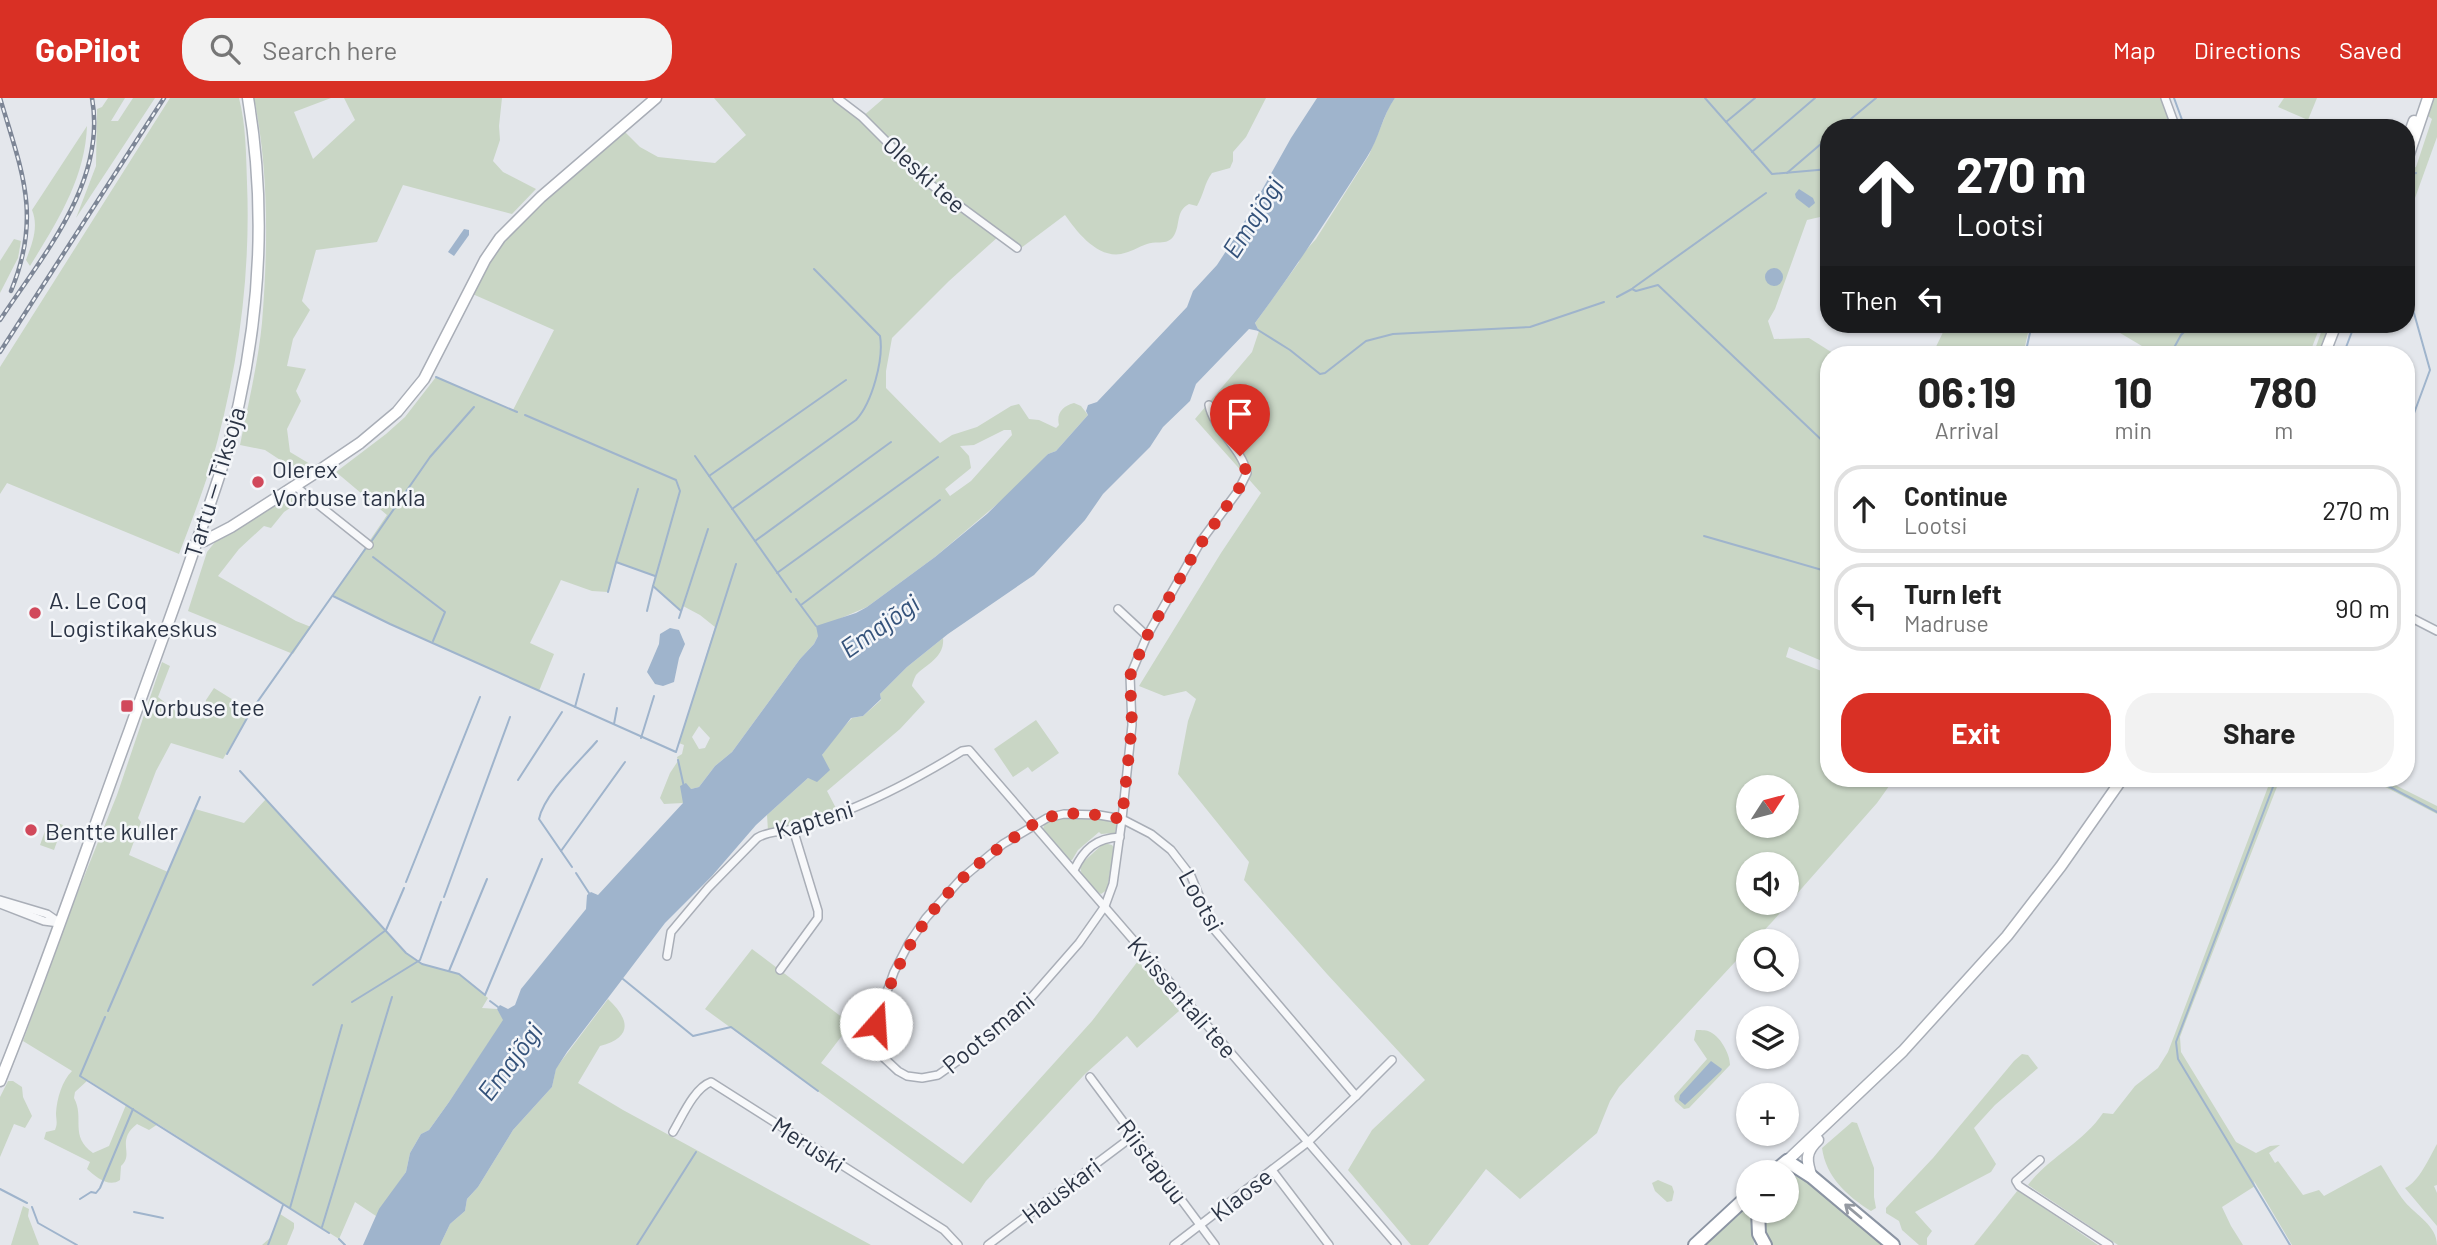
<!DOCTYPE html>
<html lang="en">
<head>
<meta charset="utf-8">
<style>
	body { margin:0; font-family:Barlow,sans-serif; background:#f2f2f2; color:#222; height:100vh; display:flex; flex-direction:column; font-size:26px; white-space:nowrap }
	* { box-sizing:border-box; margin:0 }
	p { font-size:23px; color:#767676 }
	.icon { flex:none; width:38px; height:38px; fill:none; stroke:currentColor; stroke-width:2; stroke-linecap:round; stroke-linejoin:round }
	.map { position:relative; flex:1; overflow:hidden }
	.drawer { position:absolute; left:1820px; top:248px; width:595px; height:441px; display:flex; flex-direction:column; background:#fff; border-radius:28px; box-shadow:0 2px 5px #0004 }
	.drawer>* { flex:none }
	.guide { position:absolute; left:1820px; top:21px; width:595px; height:214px; border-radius:28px; box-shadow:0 2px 5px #0004; background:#202124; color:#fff; overflow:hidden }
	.needle { width:46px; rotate:54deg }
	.buttons { position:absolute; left:1736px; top:677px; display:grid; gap:14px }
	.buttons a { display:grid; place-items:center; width:63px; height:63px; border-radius:50%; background:#fff; box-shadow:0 2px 5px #0004; font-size:35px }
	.pin { position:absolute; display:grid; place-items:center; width:60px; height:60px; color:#fff; margin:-72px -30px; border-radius:50% 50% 50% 0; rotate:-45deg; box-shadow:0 0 7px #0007 }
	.pin .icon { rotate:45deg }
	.me { position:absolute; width:77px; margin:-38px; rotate:19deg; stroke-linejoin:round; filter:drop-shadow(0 0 5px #0008) }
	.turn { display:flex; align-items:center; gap:24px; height:147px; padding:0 21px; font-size:32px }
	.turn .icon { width:91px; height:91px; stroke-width:2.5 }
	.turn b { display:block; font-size:49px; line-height:60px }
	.then { display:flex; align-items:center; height:66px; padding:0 21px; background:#0003; gap:14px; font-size:26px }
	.eta { display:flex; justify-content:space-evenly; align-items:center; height:119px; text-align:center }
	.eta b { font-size:42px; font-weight:700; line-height:49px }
	.button { display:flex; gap:14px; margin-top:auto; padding:14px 21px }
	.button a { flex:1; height:80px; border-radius:28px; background:#d93025; color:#fff; font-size:28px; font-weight:700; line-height:80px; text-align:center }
	.button a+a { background:#f2f2f2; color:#222 }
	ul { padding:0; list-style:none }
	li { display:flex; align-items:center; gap:21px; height:88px; margin:0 14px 10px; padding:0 7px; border:4px solid #e0e0e0; border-radius:28px }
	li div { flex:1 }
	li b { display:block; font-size:26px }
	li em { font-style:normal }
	header { display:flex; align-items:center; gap:42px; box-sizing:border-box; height:98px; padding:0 35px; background:#d93025; color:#fff }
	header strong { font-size:33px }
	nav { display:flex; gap:38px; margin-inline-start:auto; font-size:24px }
	.search { width:490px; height:63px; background:#f2f2f2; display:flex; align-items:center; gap:18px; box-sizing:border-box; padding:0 24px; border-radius:28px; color:#767676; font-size:26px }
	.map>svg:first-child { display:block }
	.green { fill:#c9d6c5; fill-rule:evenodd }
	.water { fill:#9fb4cc }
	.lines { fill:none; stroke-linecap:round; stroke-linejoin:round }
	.stream { stroke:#9fb4cc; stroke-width:2 }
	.street-casing { stroke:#a9aeb7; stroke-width:10 }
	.secondary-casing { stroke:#a9aeb7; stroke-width:13 }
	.highway-casing { stroke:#8b94a3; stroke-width:16 }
	.street { stroke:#f7f8fa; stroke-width:7 }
	.secondary { stroke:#fff; stroke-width:10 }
	.highway { stroke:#fff; stroke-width:12 }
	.rail-casing { stroke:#7d8696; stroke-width:4.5 }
	.rail { stroke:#f4f6f9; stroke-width:2; stroke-dasharray:5; stroke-linecap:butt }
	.oneway { stroke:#959aa2 }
	.route { stroke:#d93025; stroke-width:12; stroke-dasharray:0 21.6 }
	.poi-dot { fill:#d1495b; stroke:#f4f6f9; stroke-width:2.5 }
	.labels { text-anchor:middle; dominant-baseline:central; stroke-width:5; stroke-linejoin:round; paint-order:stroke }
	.street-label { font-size:24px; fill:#2b3445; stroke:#f4f6f9 }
	.poi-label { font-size:24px; fill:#2b3445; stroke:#f4f6f9; text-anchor:start }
	.water-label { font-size:26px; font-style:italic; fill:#34527a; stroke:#f4f6f9 }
</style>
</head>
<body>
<header>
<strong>GoPilot</strong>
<div class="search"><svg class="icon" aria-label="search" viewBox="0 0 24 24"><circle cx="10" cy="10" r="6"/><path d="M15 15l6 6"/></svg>Search here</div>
<nav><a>Map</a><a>Directions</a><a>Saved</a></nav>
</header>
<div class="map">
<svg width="2437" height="1147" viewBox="0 0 2437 1147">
	<rect width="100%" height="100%" fill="#e4e7ec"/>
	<g class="green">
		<path d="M108,0h17l-14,23h7l15,-23h22l-79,120 20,-52 1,-57 5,-2z"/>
		<path d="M170,0h69c7,27 7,57 8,85 4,96 -10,193 -37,285 -9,29 -20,57 -31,86l-172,-71 -7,11v-127z"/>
		<path d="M254,0h77l-37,14 19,47 42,-39 -11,-22h158l-3,28 1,14 -7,21 10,11 33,17 -24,25 -109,-29 -26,57 -61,8 -14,51 8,9 -17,29 -6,27 19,3 -10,22 5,10 -14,28 3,23 25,15 -12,8 -38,-25 -25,-5c8,-40 18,-82 22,-122 6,-75 7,-152 -8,-225z"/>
		<path d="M714,0h123l25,19 22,-19h382l-20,39 -13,15v9l-3,7 -18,5c-8,11 -8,21 -15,33l-8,-2c-14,7 -8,22 -16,33 -7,9 -17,3 -26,7 -9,3 -16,8 -26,10 -24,4 -44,-22 -56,-39l-44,33 -22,-12 -50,45 -57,57 -6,33v17l54,55 12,-8 25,-8 34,-21 8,-2 10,15 10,1 17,8 3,-3c-3,-12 4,-19 15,-22l7,3 7,9 -32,36 -8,3 -33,35 -80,68 -68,50 -28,12 -21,17 -4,8 -14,15 -68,93 -17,14 -16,21 -8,2 -8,14 -19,1 -4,-6 10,-25 8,-12 -1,-4 5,-3 2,-9 -5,-2 36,-116 -15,-12 -17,-9 -2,5 -28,-25 2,-10 -38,-14 -9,30 -16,-1 -31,-11 -31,63 24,11 -15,37 -149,-67 -57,-29 54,-80 -51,-43 50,-38 19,-17 31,-40 77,33 41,-80 -86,-38 32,-54 121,-110 19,19 18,10 57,6 31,-28zM1004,332h7l1,5 -41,46 -21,15 -5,-7 26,-21 -2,-12 -9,-10 14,-1zM699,628l11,12 -5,10 -6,1 -7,-12z"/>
		<path d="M1395,0h767l10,30h-343v96l-9,-7 -13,3 -32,89 -7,12 6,18 35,-1 27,17h-7v309l-40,-17 -3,10 43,17v105h65l-17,24 -105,119 -18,19 -6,1v6l-129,139 -9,14 -13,32 -77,66 -34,-30 -58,76h-17l-63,-75 24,-40 53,-50 -98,-106 -83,-94 5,-18 -71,-88 10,-53 8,-22 -10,-8 -22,5 -25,-10 82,-133 40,-60 -66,-74 57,-67 7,-21 -4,-8 44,-61 1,-5 16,-18 53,-84 20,-48zM1748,690h39v38h-39zM1748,766h39v39h-39z"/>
		<path d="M2284,0h33l-9,22 -30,-13z"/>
		<path d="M2433,0h4v39l-31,86v-52l10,-4 16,-48 -4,-3z"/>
		<path d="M87,28c-2,53 -30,96 -57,140l-4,-6c6,-16 13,-33 6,-50z"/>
		<path d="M14,141l7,2 -3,17 -18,35v-32z"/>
		<path d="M1947,226h83l-7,31h-91z"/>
		<path d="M2105,226h216l-12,31h-152z"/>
		<path d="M2324,226h9l-12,31h-8z"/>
		<path d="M295,395l10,5 -21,14 -13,16 -7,-2 -25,23 -21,27 78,45 15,6 -18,27 -105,-43 19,-59 8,-10z"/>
		<path d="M943,540c2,19 -16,26 -27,37 -1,2 -4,9 -4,11l13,16 -25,27 -73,62 11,21 -45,14 -25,5 -1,-16 41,-37 5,1 9,-24 17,-23 13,-14 11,-2 18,-16 -1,-6 27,-27z"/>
		<path d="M162,564l8,4 -12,31c14,10 27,27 45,21l3,-18 8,-12 37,23 -28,48 -52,-16 -15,28 -18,47 3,4 -12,33 39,17 27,-63 49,14 22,-24 140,154 16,11 37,10 29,24 -6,10 15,1 7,11 -55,82 -20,28 -8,4 -11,19 -4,19 -30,44 -21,-14 -16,37 -181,-115 -9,6 -12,-6c-22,17 -2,30 -16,42l-1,14c-11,8 -24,-3 -33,-11l3,-7 -46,-23 2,-7 9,-2c3,-7 1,-10 1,-17 1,-15 6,-32 16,-42l-49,-30 50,-137 44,-109zM88,982l38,25 -17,41 -16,7c-24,-17 -8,-35 -19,-55l1,-6z"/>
		<path d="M1036,622l23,33 -27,19 -4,-5 -15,10 -19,-28z"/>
		<path d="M2271,681h9l-94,242 -6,16 1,15 55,90 20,11 14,-7 10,-1 -11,8 6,10 3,-2 25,34 16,-5 5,6 57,-31c8,12 15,26 24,37 11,13 32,24 32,43h-145l-38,-64 1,5 -33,21 9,19 12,19h-125l-90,-60c21,-28 55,-42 75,-72l10,1 22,-28 23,-18 10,-16z"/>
		<path d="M2370,681h13l54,27v8z"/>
		<path d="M1081,718l33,4 3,3 -2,10 -14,1 -2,-2 -21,18 -6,10h-3l-26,-31 1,-4 5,-5z"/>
		<path d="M49,722l14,5 -9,25 -14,-5z"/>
		<path d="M1104,745l8,2 2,3 -7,42 -6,4c-10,-6 -21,-17 -21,-29z"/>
		<path d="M752,851l99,75 -30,39 142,101 129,-143 46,-60 41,50 -42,37 -10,-12 -43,39 -98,106 -15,22 -266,-194z"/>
		<path d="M608,901c22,21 25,38 -8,47l-22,37 45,27 248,135h-431l10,-21 15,-13 2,-12 11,-12 35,-57 39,-43 4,-19z"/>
		<path d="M1696,932c2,0 11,0 12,1 12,4 22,23 22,34l-41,43 -5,1 -9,-8 -1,-5 33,-37 -13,-19z"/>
		<path d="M2022,956l6,1 10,13 -43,37 -21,23 22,36 -5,8 -76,40 17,19 -5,7v7h-8l-17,-15 -3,-9 -13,-8v-5l47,-50 81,-97z"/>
		<path d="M8,983h5l9,6 1,10 9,19 -7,12 -11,-4 -14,33v-60z"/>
		<path d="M1852,1024l5,1 17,45v29l2,11 -5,3c-24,-15 -45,-34 -49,-63z"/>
		<path d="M2437,1046v41l-3,1 3,7v33l-32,-38c14,-6 24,-30 32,-44z"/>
		<path d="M1787,1076l18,5 81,66h-115l-8,-11 -1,-23h25z"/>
		<path d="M1658,1082l14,6 2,6 -2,9 -5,1 -12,-11 -3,-8z"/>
		<path d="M2018,1092l80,55h-124z"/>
		<path d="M1748,1104v9h5l1,34h-53z"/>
		<path d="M23,1108l6,3 -1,7 11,29h-28z"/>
		<path d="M280,1116l14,9v5l-7,17h-25l8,-7z"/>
	</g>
	<g class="water">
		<path d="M1317,0h78c-13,18 -16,41 -28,59 -37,58 -71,111 -112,166l4,8 -10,-2 -53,55 -6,17 -27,26 -13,20 -47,47 -18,26 -51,55 -86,59 -41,33 -27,27 1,5 -18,17 -12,2 -29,37 8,15 -13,12 -9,-4 -52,47 -44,51 -47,47 -98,129 -11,17 -4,18 -39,43 -35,57 -11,12 -2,12 -15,13 -10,21h-77l16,-36 27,-37 4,-19 11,-19 8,-4 20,-28 54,-82 -6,-11 3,-4 8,4 7,-4 6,-16 65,-80 1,-14 4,-3 7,3 85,-92 -3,-17 6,-3 5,6 8,-2 16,-21 17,-14 68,-93 14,-15 4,-8 -2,-10 40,-13 11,-6 68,-50 52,-43 61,-60 8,-3 32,-36 -2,-4 2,-6 9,-3 90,-95 6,-16 24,-26 22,-34 52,-93z"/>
		<path d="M1799,91l14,9 2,5 -6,5 -13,-10 -1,-4z"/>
		<path d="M464,131l5,1v5l-15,21 -6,-4z"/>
		<circle cx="1774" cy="179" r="9"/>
		<path d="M670,530l9,2 6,14 -6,14 -5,24 -11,4 -8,-2 -8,-12 12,-28 1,-10z"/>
		<path d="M1711,963l11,8 -1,2 -36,34 -6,-5 1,-5z"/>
	</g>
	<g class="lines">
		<g class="stream">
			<path d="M1705,0l67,76 57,-5"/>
			<path d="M2174,0l11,30"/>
			<path d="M1726,24l29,-24"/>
			<path d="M1840,30l36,-30"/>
			<path d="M1752,54l63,-54"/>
			<path d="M1787,75l42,-36"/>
			<path d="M2406,85l3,-8 7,-2"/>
			<path d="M1633,190l133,-95"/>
			<path d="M2406,196l6,12 18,64 -24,65"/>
			<path d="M1617,199l15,-8 4,2 22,-6 171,162"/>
			<path d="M1258,232l32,20 30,24 5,-1 41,-32 27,-7 137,-7 74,-25"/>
			<path d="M2025,257l7,-31"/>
			<path d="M2170,257l11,-20 11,-11"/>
			<path d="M2343,257l12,-31"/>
			<path d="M436,279l81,35"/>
			<path d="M525,317l151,65 4,11 -27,95 28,25"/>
			<path d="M695,358l96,136"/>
			<path d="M709,378l137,-96"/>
			<path d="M638,391l-22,73 39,14"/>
			<path d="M732,411l124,-89c16,-17 28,-61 24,-84l-66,-67"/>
			<path d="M1704,438l125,36"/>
			<path d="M755,443l136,-99"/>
			<path d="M371,444l59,-85 44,-50"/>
			<path d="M373,459l72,55 -12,29"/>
			<path d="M777,475l161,-116"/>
			<path d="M608,494l8,-30"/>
			<path d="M333,498l57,28 286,128 60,-188"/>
			<path d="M796,501l20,27"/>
			<path d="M801,507l139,-105"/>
			<path d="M647,513l6,-25"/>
			<path d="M679,520l29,-89"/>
			<path d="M575,609l9,-33"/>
			<path d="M614,626l3,-16"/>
			<path d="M641,640l13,-42"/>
			<path d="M227,656l24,-43 115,-163"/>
			<path d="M678,662l6,27"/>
			<path d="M240,673l166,182 16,11 37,10 26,21 57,-136"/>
			<path d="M2276,681l-100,263 2,17 112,186"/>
			<path d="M2375,681l62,33"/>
			<path d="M518,682l44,-68"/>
			<path d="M561,753l64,-89"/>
			<path d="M572,769l-33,-48c5,-25 41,-58 58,-78"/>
			<path d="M576,775l13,20"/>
			<path d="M406,784l74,-185"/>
			<path d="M444,799l66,-180"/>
			<path d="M449,873l38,-92"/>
			<path d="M623,881l70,57 38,-9 87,64"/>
			<path d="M313,887l73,-55 18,-42"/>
			<path d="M490,903l8,6"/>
			<path d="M352,904l68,-42 21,-58"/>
			<path d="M108,913l92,-214"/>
			<path d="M105,919l-25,59 249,157"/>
			<path d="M0,1091l27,14"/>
			<path d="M80,1101l11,-7 5,1 4,-5 33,-79"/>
			<path d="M32,1109l6,16 39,22"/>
			<path d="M290,1110l52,-183"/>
			<path d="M134,1114l29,6"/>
			<path d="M322,1129l70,-230"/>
			<path d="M339,1141l6,6"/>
			<path d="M268,1147l15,-40"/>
			<path d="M637,1147l59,-93"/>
		</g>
		<defs>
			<g id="street">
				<path d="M837,0l25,19 64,64 91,67"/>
				<path d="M2165,0l11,30"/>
				<path d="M295,388l74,59"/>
				<path d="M1118,511l29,27"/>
				<path d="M2406,517l31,16"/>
				<path d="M1074,772c10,-21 22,-32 46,-33"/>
				<path d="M0,802l47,14 13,9"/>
				<path d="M0,806l44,17 15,2"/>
				<path d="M667,858l4,-24 37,-44 49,-50c11,-7 24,-6 36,-9 13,-3 25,-8 37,-12 47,-17 90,-40 132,-66l7,-1 428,495"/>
				<path d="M780,872l38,-52v-7l-25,-82"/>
				<path d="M1090,979l125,168"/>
				<path d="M1356,998l36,-36"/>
				<path d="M673,1034c9,-15 21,-44 38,-50l233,148 14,15"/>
				<path d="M2040,1062l-24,21 3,5 90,59"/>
				<path d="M1272,1072l57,75"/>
				<path d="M988,1147l145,-109"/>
				<path d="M1174,1147l134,-103 48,-46 -144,-169 -21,-51 -20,-26 -20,-16 -29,-15 -23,-4 -35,-1 -17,4 -44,26 -42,35 -35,39 -17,25 -15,29 -10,28 -8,24 -1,12 8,21 15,14 9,5 15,2 16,-3 38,-27 47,-41 56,-64 26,-37 8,-22 9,-65 10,-94 -2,-49 17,-40 54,-95 37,-50 9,-18c-6,-26 -34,-44 -38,-68"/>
			</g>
			<g id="secondary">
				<path d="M2406,45l8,-22"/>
				<path d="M2406,65l22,-65"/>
				<path d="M2324,257l12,-31"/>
				<path d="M198,442l6,1 27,-14 92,-59 37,-25 37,-31 27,-33 61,-119 15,-22 41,-41 115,-99"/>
				<path d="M0,983c47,-116 87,-235 130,-352 22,-62 45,-123 66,-185 16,-46 33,-93 43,-141 22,-100 26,-204 9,-305"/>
				<path d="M1787,1063l116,-110 104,-115 54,-70 61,-87"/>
				<path d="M1812,1079c-6,-16 -7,-25 6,-37"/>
			</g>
			<g id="highway">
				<path d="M1774,1074l13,-11 25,16 81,68"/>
				<path d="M1758,1113l1,23 6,11"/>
				<path d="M1695,1147l53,-49"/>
			</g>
		</defs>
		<use href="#street" class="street-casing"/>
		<use href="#secondary" class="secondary-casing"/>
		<use href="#highway" class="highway-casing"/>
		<use href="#street" class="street"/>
		<use href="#secondary" class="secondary"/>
		<use href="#highway" class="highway"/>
		<defs>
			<g id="rail">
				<path d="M0,0c22,74 42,118 11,193"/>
				<path d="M0,222c43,-65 107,-138 92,-222"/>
				<path d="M0,254l164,-254"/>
			</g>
		</defs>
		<use href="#rail" class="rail-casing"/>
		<use href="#rail" class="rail"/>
	</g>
	<defs><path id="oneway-shaft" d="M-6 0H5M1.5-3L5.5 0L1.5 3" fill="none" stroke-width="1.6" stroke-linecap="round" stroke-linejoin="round" transform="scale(1.75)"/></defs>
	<use class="oneway" href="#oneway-shaft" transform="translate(1853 1113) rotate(-140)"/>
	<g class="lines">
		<path class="route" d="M876,926c26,-81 65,-138 136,-185 15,-11 33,-24 52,-25 19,-2 40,2 58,5l10,-94 -2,-49 17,-40 48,-84 49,-71 3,-8 -7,-17"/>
	</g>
	<g class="poi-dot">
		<circle cx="258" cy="384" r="7"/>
		<circle cx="35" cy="515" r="7"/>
		<rect x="120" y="601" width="14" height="14" rx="3.5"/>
		<circle cx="31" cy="732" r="7"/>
	</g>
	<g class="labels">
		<g class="street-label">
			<text transform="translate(925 76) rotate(42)">Oleski tee</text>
			<text transform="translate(214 384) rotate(-73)">Tartu — Tiksoja</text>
			<text transform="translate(814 721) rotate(-17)">Kapteni</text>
			<text transform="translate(1202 802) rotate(61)">Lootsi</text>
			<text transform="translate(1183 899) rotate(49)">Kvissentali tee</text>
			<text transform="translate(988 934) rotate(-40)">Pootsmani</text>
			<text transform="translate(809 1046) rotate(33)">Meruski</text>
			<text transform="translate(1153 1063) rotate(53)">Riistapuu</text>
			<text transform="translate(1061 1092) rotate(-37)">Hauskari</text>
			<text transform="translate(1241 1096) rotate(-38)">Klaose</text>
		</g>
		<g class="poi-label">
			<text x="272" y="370">Olerex<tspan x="272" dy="28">Vorbuse tankla</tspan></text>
			<text x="49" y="501">A. Le Coq<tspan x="49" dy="28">Logistikakeskus</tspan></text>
			<text x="141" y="608">Vorbuse tee</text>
			<text x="45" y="732">Bentte kuller</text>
		</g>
		<g class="water-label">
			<text transform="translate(1252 119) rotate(-57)">Emajõgi</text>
			<text transform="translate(879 527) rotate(-35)">Emajõgi</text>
			<text transform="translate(509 963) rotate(-53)">Emajõgi</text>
		</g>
	</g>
</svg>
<div class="buttons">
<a><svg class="needle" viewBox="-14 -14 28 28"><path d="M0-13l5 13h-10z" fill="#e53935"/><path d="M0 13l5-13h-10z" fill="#767676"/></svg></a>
<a><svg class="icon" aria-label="sound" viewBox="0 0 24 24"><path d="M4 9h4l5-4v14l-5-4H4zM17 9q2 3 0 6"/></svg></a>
<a><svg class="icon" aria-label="search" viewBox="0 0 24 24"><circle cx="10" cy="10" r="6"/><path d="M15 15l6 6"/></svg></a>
<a><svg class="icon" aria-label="layers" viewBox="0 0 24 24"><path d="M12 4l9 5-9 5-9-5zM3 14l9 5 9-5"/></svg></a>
<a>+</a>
<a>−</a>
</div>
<div class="pin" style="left:1240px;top:358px;background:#d93025"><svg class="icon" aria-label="arrive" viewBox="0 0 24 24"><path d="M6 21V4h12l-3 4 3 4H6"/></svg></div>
<svg class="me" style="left:876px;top:926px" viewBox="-20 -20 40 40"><circle r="19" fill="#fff"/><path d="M0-13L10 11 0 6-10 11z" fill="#d93025"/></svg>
<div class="guide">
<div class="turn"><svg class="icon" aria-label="ahead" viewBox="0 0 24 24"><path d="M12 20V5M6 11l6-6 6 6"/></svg><div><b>270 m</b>Lootsi</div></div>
<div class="then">Then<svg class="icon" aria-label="left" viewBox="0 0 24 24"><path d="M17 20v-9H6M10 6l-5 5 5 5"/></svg></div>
</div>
<section class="drawer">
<div class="eta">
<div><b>06:19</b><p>Arrival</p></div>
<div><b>10</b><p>min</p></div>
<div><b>780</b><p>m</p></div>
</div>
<ul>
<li><svg class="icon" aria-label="ahead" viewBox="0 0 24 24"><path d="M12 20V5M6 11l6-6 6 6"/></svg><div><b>Continue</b><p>Lootsi</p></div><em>270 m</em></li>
<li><svg class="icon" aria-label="left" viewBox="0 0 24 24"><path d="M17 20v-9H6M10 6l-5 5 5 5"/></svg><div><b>Turn left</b><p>Madruse</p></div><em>90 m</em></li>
</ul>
<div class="button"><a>Exit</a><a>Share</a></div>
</section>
</div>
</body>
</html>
